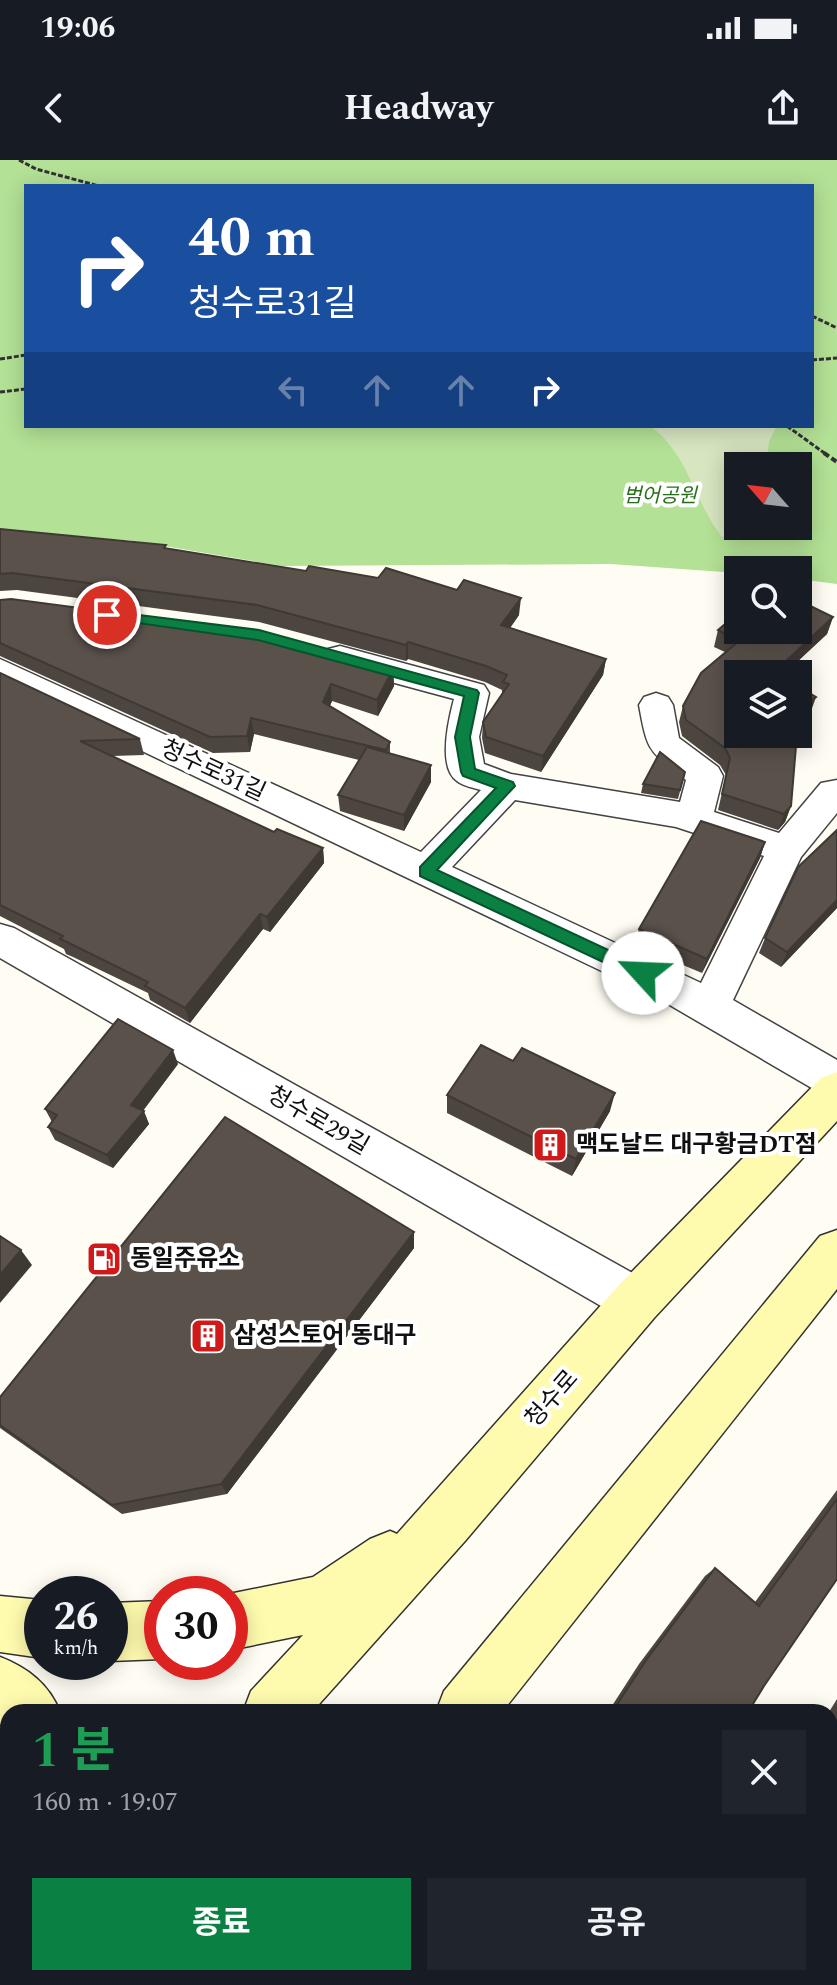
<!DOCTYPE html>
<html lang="ko">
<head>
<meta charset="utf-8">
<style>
	body { margin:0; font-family:Spectral,"Noto Sans KR",serif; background:#20242c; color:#f1f3f6; height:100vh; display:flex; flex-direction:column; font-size:30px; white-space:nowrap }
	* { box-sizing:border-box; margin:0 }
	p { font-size:26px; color:#9ea1a6 }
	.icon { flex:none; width:44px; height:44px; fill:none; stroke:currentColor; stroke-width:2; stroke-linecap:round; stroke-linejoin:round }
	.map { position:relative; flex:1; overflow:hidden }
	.sheet { position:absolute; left:0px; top:1544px; width:838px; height:282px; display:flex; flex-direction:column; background:#171b24; border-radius:24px 24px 0 0; box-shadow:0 4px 20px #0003 }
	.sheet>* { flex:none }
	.top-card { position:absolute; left:24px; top:24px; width:790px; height:244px; border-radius:0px; box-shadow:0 4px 20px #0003; background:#1a4fa0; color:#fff; overflow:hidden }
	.needle { width:52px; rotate:298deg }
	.fabs { position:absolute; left:724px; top:292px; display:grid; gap:16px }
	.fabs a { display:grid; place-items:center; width:88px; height:88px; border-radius:0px; background:#171b24; box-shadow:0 4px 20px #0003; font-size:40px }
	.speed { position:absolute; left:24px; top:1416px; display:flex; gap:16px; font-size:40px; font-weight:700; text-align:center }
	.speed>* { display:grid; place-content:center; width:104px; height:104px; border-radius:50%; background:#171b24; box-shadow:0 4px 20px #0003; line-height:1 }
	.speed small { font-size:20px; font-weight:400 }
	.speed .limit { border:12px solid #d22; background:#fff; color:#111 }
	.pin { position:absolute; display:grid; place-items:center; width:68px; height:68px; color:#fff; margin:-34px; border:4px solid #fff; border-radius:50%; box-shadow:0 2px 8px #0007 }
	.me { position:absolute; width:88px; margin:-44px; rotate:295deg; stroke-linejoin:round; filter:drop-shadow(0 0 6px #0008) }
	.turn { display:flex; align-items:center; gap:28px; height:168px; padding:0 32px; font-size:36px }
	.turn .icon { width:104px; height:104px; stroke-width:2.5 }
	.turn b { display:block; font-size:56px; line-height:68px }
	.lanes { display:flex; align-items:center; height:76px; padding:0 32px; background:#0003; justify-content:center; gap:40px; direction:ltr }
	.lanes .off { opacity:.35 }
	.round { display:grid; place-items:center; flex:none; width:84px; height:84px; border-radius:0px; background:#20242c }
	.headline { display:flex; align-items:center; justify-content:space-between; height:136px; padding:0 32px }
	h1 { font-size:48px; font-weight:700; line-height:60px; color:#1e9e55 }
	.button { display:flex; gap:16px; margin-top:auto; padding:16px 32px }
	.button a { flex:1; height:92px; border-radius:0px; background:#0b8043; color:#fff; font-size:32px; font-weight:700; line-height:92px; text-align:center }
	.button a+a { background:#20242c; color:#f1f3f6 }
	.status { display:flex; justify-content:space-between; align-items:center; height:56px; padding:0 40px; background:#171b24; direction:ltr }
	.status svg { height:22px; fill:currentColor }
	header { display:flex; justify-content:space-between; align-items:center; height:104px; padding:0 32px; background:#171b24; font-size:36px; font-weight:700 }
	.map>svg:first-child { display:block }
	.green { fill:#d1eeb7 }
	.forest { fill:#b3e195; fill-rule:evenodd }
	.cemetery { fill:#d7e5c0 }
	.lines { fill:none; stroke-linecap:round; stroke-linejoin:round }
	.street-casing { stroke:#434343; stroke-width:3 }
	.secondary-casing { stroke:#323232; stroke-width:3 }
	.path-far1 { stroke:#323232; stroke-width:3; stroke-dasharray:5 2; stroke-linecap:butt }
	.path { stroke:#323232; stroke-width:4; stroke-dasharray:6 3; stroke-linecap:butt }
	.street { fill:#fff; fill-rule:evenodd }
	.secondary { fill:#fffbae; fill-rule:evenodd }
	.wall { fill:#4d4640 }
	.shaded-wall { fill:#3f3934 }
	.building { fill:#5a514b; stroke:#3f3934; stroke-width:2 }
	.route { fill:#0b8043; stroke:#07532c; stroke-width:2 }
	.labels { text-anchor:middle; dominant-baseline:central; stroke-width:8; stroke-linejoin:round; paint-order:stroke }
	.far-park-label { font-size:20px; font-style:italic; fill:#256f18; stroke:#fff }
	.street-label { font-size:24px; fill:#101010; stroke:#fff }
	.poi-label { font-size:24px; font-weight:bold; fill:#101010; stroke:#fff; text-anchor:start }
</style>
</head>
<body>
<div class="status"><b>19:06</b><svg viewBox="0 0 49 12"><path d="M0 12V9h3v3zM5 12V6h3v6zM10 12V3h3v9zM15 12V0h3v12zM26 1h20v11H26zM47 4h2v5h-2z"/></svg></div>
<header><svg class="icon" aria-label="back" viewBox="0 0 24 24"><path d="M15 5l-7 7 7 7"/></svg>Headway<svg class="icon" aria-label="share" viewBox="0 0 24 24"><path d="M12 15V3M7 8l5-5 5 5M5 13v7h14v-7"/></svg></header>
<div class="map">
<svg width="837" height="1825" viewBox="0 0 837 1825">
	<rect width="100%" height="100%" fill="#fffdf3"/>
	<path class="green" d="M0,1637l8,7v174h206l8,7h-222z"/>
	<path class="forest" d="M0,0h837v424l-39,-5v-9h-60v3l-127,-9 -329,2 -154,-26 -128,-3zM26,26h786v240h-786zM738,306h60v60h-60z"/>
	<path class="cemetery" d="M650,266h127l-8,15 -3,25h-28v60h9l-2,5 -23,6c-28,-35 -33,-83 -72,-111z"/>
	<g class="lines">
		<defs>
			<g id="street">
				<path d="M340,486l144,39 5,8 -10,44 5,27 27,10 169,28 6,-22c-38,-31 -38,-26 -47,-75l5,-8 12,-4 12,4 5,8 6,33 39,29 5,9 -9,36 65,21 42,-50 16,-3v33l-36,44 -68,143 104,60v39l-15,-5 -166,-97 -656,-314v-24l421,193 60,-62c-7,-2 -18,-4 -24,-9 -20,-14 -8,-63 -3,-82l-126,-34 -4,-8 4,-8zM515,640l161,27 88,29 -63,127 -249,-116z"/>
				<path d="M0,764l14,4 640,357 7,16 -7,16 -17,6 -17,-6 -620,-359z"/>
			</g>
			<g id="secondary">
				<path d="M837,912v49l-183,197 -189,223 -153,171h-69l8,-21 52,-56 -73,15 -1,-56 84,-17 57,-38 20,-8 7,3 223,-250 201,-206z"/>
				<path d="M837,1070v59l-335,423h-66l8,-21 376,-455z"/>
				<path d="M0,1436l42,4v58l-42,-6z"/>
				<path d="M162,1441v58l-52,2v-58z"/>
				<path d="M0,1497c28,11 49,27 60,55h-52v19l-8,-7z"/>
				<path d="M8,1814v4h67l-3,7h-69z"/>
				<path d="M204,1818h68l-3,7h-68z"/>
				<path d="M323,1818h72l3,7h-72z"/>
				<path d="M453,1818h66l3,7h-66z"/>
			</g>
		</defs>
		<use href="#street" class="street-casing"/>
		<use href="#secondary" class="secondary-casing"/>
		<g class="path-far1">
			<path d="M19,0l17,9 63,17"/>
			<path d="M812,156l25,12"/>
			<path d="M0,199l26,-4"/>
			<path d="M812,200l25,-2"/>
			<path d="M0,232l26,-3"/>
			<path d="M787,266l40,29"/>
		</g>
		<path class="path" d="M824,293l13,9"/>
		<use href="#street" class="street"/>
		<use href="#secondary" class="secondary"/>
	</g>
	<g class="wall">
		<path d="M0,369l166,16v3l353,67 -9,13 96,31 -3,16 -62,97 -56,-19 -3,-15 1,-16 19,-28v-4l-17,-8 -77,-23 -2,2 -147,-39 -242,-32 -17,1z"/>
		<path d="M0,440l393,69 1,17 -16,30 -46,-15 -2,5 60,36v12l41,28 -27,49 -64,-20 -2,-16 21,-35 -105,-26 -4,18 -37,1 -213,-97z"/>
		<path d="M833,457l-6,17 -43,40h-46l53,132 -6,16 -7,8 -60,-20 8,-35 -6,-10 -38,-29 -3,-14 4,-16 42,-54 -11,-5 4,-17z"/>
		<path d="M0,513l140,66 4,16 -31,1 161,76 49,16 1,15 -54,69 -7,-3 -73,94 -40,-23 -2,-7 -75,-36 -7,-3 -2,-5 -64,-33z"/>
		<path d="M685,612l-7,27 -37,-6 2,-9z"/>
		<path d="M765,682l-5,16 -58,115 -67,-28 4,-16z"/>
		<path d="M837,748l-56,59 -22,-14 6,-15z"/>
		<path d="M178,904l-35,47 6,13 -36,44 -58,-28 -7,-13 4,-5 -7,-13z"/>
		<path d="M447,935l163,16 -38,65 -125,-63z"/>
		<path d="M414,1072v16l-187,246 -105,20 -122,-86v-31z"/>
		<path d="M837,1330v89l-73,107 -16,26h-140l31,-48 66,-88 10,-8 40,34z"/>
		<path d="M837,1539v286h-116l-6,-7h115l-1,-266z"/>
	</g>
	<g class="shaded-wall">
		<path d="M521,438l-2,17 -19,27 1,-17z"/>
		<path d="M833,457l-6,17 -43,40h-11z"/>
		<path d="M408,482v17l-2,2v-16z"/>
		<path d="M606,499l-3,16 -62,97 2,-16z"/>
		<path d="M393,509l1,17 -16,30 -1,-16z"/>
		<path d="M331,524l1,17 -8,17 -1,-16z"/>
		<path d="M816,537l-6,17 -12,9 1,-13z"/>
		<path d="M251,558l3,16 -4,18 -3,-16z"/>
		<path d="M431,605v17l-27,49v-16z"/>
		<path d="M791,646l-6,16 -7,8 6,-16z"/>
		<path d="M765,682l-5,16 -58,115 5,-14z"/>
		<path d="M323,688l1,15 -54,69 -3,-15z"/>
		<path d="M837,740v8l-56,59 6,-15z"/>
		<path d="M260,754l3,15 -73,94 -5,-15z"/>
		<path d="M173,890l5,14 -41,54 -6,-13z"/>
		<path d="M615,933l-5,18 -38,65 4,-17z"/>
		<path d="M144,951l5,13 -36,44 -6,-13z"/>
		<path d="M414,1072v16l-187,246 -6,-10z"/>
		<path d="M21,1090l11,15 -32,38v-28z"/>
	</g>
	<g class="building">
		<path d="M0,369l166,16 -2,3 142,23 3,-5 69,12 8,-10 71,22 7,-10 57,18 -20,27 105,34 -63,97 -57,-19 -3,-15 26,-38 -6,-2 4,-7 -21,-9 -78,-24 -2,3 -149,-40 -245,-32 -12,1z"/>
		<path d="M11,439l244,32 138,38 -16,31 -46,-16 -8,18 67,40 -4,8 -135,-32 -4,18 -37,1 -210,-94v-43z"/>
		<path d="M798,440l35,17 -59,55 3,2h-39v60h59l-6,72 -7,8 -62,-20 8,-36 -5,-10 -39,-28 -3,-14 18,-33 38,-32 -21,-11 20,-17v17h60z"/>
		<path d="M0,513l140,66 -60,2 194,91 3,-3 46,19 -56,69 -7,-3 -75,94 -40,-22 3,-4 -81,-40 -7,-3 3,-3 -63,-31z"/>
		<path d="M798,526l18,11 -17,13 -1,14z"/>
		<path d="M367,587l64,18 -27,50 -66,-20z"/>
		<path d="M660,592l25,20 -5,18 -37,-6z"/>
		<path d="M701,661l64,21 -58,117 -68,-30z"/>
		<path d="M837,670v70l-50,52 -22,-14 33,-71z"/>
		<path d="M118,859l55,31 -42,55 13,6 -37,44 -59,-28 9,-12 -12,-6z"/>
		<path d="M481,885l32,16 9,-13 93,45 -39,66 -129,-64z"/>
		<path d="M225,957l189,115 -193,252 -109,21 -112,-80v-28z"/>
		<path d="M0,1076l21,14 -21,25z"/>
		<path d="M837,1339v80l-73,107 -16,26h-136l35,-53 68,-91 44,38z"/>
		<path d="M837,1560v265h-110l-7,-7h110v-247z"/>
	</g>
	<path class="route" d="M107,451l152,19 218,60 2,3 -9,44 5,32 38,13 2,4 -78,84 212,99 2,4 -2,5h-12l-217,-102v-9l76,-79 -33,-12 -2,-4 -6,-35 9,-41 -206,-56 -155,-22v-6z"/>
	<defs>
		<symbol id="building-square" viewBox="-11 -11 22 22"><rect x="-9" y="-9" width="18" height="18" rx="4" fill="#cf1a19" stroke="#fff"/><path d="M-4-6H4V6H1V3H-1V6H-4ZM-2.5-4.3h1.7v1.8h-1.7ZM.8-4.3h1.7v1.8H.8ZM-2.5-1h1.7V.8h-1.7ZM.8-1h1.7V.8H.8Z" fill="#fff"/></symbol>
		<symbol id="fuel-square" viewBox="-11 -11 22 22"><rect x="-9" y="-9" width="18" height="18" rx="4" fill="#cf1a19" stroke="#fff"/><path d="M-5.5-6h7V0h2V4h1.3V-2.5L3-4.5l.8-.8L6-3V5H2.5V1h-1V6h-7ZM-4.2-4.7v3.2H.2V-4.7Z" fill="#fff"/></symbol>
	</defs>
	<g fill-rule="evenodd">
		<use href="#building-square" x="530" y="965" width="40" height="40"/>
		<use href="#fuel-square" x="84" y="1079" width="40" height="40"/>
		<use href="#building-square" x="188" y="1156" width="40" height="40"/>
	</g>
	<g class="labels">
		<g class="far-park-label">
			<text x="660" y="336">범어공원</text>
		</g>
		<g class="street-label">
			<text transform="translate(213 611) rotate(25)">청수로31길</text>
			<text transform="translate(318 961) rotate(30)">청수로29길</text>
			<text transform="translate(552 1239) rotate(-49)">청수로</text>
		</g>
		<g class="poi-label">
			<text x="576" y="985">맥도날드 대구황금DT점</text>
			<text x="130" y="1099">동일주유소</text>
			<text x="234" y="1176">삼성스토어 동대구</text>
		</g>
	</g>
</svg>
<div class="fabs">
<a><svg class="needle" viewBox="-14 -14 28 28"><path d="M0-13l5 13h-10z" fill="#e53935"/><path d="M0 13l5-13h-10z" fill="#9ea1a6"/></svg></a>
<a><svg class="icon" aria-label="search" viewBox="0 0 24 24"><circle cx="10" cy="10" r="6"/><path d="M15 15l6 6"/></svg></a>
<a><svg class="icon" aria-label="layers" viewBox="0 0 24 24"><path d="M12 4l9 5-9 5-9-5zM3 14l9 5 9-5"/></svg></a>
</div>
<div class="speed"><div>26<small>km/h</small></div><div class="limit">30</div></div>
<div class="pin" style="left:107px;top:455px;background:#d93025"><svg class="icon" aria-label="arrive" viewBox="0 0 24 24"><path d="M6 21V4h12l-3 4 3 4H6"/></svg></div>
<svg class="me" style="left:643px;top:813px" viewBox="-20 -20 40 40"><circle r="19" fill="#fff"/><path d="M0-13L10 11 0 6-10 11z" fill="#0b8043"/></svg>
<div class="top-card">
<div class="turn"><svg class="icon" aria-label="right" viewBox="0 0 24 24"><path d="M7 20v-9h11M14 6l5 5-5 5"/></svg><div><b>40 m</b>청수로31길</div></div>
<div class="lanes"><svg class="icon off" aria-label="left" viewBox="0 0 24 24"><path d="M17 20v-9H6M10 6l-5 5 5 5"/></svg><svg class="icon off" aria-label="ahead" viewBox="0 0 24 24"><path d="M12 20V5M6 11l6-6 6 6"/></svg><svg class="icon off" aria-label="ahead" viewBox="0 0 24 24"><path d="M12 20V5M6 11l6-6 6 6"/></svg><svg class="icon" aria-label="right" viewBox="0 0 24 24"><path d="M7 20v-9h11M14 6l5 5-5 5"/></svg></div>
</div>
<section class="sheet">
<div class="headline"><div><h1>1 분</h1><p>160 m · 19:07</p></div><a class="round"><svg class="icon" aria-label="close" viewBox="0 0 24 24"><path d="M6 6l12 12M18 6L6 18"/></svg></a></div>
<div class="button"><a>종료</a><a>공유</a></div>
</section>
</div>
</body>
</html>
